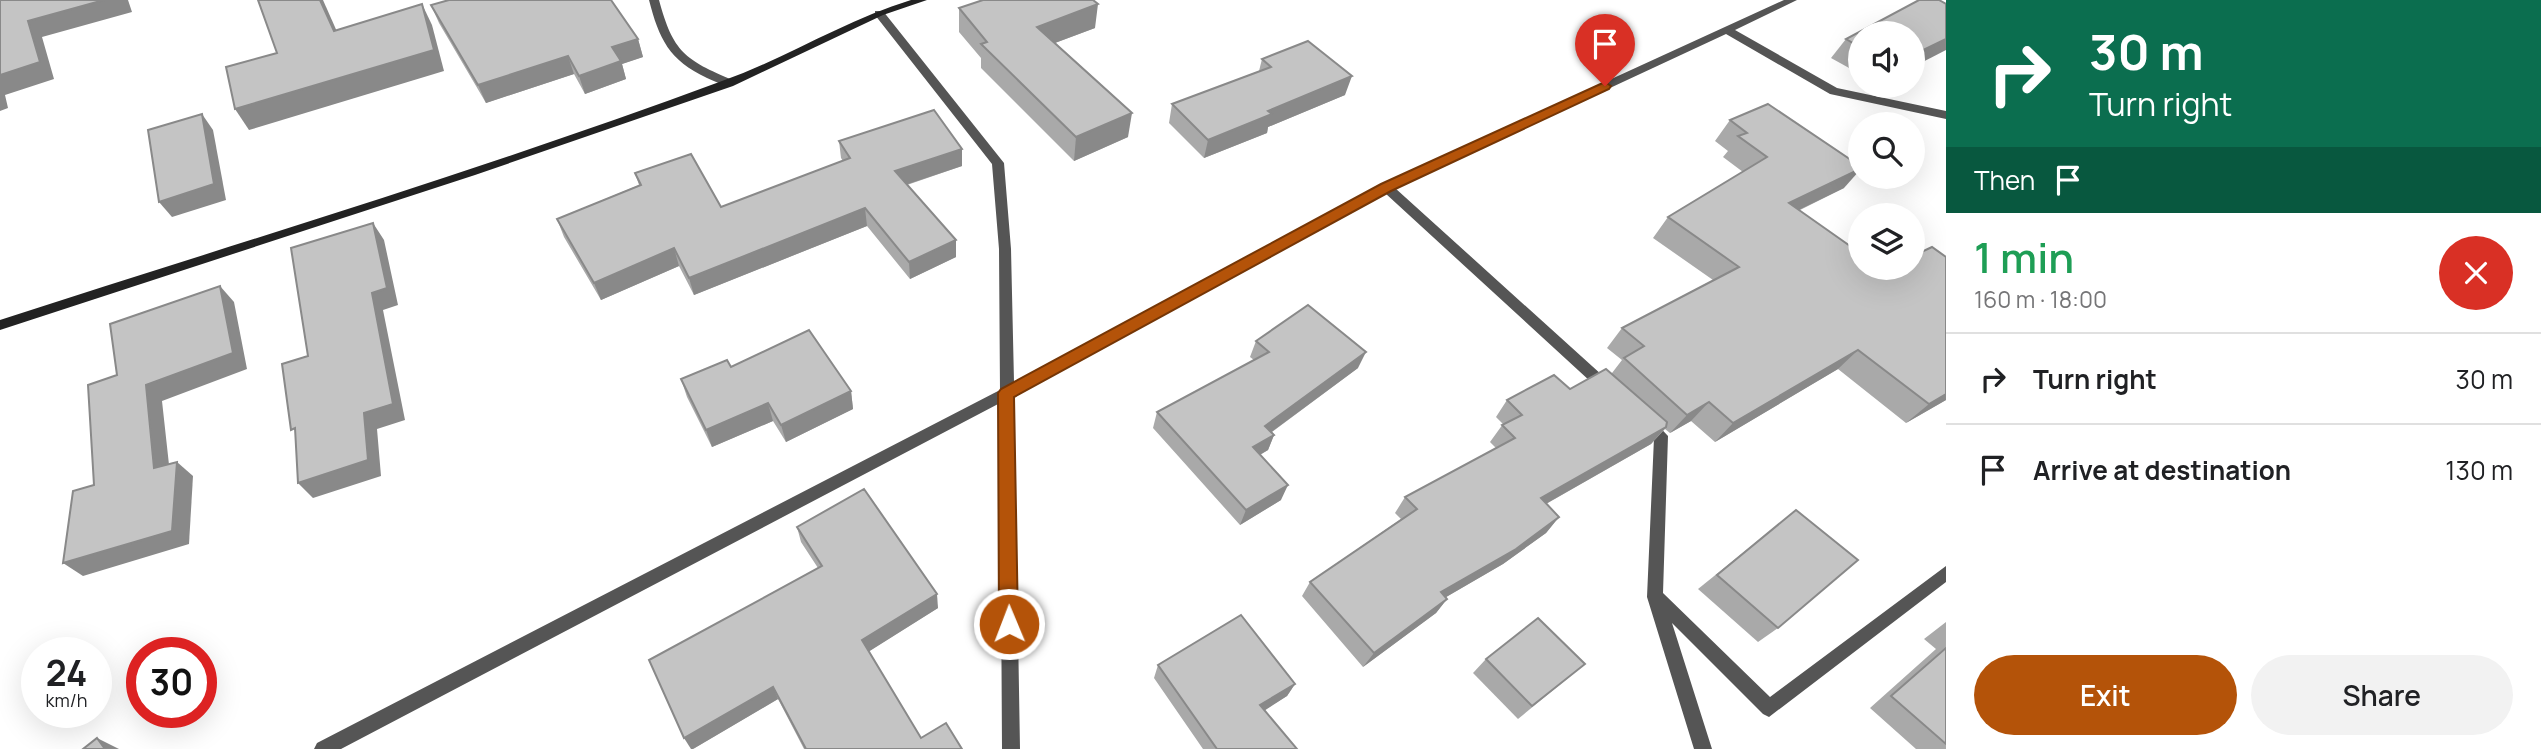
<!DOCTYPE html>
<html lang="en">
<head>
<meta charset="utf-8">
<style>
	body { margin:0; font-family:Manrope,sans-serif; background:#f2f2f2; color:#202124; height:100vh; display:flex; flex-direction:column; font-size:26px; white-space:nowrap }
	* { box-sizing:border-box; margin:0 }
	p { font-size:23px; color:#757577 }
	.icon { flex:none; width:38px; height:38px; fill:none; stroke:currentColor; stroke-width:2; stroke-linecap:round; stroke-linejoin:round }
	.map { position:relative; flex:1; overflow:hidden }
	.side { display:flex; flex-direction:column; background:#fff; width:595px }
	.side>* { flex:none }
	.guide { background:#0b6e4f; color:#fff; overflow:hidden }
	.fabs { position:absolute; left:1848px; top:21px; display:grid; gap:14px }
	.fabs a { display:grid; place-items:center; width:77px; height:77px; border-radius:50%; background:#fff; box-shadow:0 7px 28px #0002; font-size:35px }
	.speed { position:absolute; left:21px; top:637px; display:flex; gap:14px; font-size:35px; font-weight:700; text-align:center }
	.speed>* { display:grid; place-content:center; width:91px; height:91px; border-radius:50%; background:#fff; box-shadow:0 7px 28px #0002; line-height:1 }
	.speed small { font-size:18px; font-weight:400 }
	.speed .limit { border:10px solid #d22; background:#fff; color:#111 }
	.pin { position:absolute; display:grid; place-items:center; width:60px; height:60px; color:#fff; margin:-72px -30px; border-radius:50% 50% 50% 0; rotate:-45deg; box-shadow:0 0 7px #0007 }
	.pin .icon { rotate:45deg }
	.me { position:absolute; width:77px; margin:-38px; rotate:359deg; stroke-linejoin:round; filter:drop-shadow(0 0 5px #0008) }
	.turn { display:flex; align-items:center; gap:24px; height:147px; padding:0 28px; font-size:32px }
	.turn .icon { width:91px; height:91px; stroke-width:2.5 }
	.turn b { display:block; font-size:49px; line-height:60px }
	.then { display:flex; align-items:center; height:66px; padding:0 28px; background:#0003; gap:14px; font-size:26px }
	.round { display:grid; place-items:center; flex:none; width:74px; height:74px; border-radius:37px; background:#f2f2f2 }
	.head { display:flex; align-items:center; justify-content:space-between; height:119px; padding:0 28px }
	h1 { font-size:42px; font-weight:600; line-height:52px; color:#1e9e55 }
	.action { display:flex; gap:14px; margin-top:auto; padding:14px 28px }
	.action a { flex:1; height:80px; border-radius:42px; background:#b45309; color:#fff; font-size:28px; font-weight:600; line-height:80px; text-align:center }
	.action a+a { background:#f2f2f2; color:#202124 }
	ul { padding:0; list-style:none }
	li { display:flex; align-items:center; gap:21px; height:91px; padding:0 28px; border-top:2px solid #e0e0e0 }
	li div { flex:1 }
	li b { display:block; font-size:26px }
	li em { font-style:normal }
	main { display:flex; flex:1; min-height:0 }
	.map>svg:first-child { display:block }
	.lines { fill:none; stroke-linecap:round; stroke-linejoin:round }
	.street { fill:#555; fill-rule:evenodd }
	.secondary { fill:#222; fill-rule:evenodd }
	.wall { fill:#a9a9a9 }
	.shaded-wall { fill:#898989 }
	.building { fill:#c4c4c4; stroke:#898989; stroke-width:2 }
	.route { fill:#b45309; stroke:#753606; stroke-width:2 }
</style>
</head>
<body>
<main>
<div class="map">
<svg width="1946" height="749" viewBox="0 0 1946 749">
	<rect width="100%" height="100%" fill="#fff"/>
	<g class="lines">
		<g class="street">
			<path d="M649,0h10c14,52 26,60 74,80v6c-9,1 -18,-5 -26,-8 -38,-18 -48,-39 -58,-78z"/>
			<path d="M1784,0h13l-62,30 102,58 109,23v8l-116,-25 -104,-60 -331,154 218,197 2,4 -2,4h-10l-218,-200 -371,203 6,353h-18l-2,-346 -659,346h-27l3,-6 683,-353 -1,-141 -7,-85 -117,-149v-4h8l121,152 7,86 3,133 368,-198z"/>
			<path d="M1647,417l5,2 16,17 -5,157 107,104 176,-131v16l-177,135 -6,-3 -91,-91 40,126h-18l-47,-152 7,-159 -14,-15 2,-4z"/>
		</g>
		<path class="secondary" d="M911,0h16l-44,15 -150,71 -258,89 -475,155v-10c241,-78 485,-151 722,-239 65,-23 123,-61 189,-81z"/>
	</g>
	<g class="wall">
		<path d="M431,5l207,34 5,18 -21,7 4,15 -41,15 -11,-20 -88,29 -47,-80z"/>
		<path d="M959,8l136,20 -40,15 73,94 -54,24 -93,-93v-10l-22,-26z"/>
		<path d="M1860,33v41l-29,-16 15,-19z"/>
		<path d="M1262,59l83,36 -77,32 -1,6 -63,25 -35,-35 3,-19 87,-33z"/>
		<path d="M1730,120l114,68 -44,22 146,190 -40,23 -68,-54 -123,73 -24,-21 -21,12 -5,-4 -14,15 -105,60 13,13 -13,16 -43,31 -57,33 1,2 -11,14 -73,54 -61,-71 8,-14 91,-63 -6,-6 10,-16 91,-49 -6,-6 13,-18 -7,-7 11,-17 63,-11 42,-16 10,-13 -15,-12 15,-20 91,-48 -60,-42 15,-21 75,-45 -20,-15 5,-6 -13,-10z"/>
		<path d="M839,141l123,8v17l-55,19 49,55v17l-46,22 -43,-53 -173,69 -15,-29 -78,34 -37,-63 -7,-18 82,-34 -4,-12 86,34 122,-46 -2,-3z"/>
		<path d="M1256,341l102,27 -86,64 2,3 -6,15 -8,5 21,45 -41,25 -87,-97 4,-16 97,-52 -4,-3z"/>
		<path d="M731,367l120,24 2,18 -67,33 -13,-21 -61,26 -25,-50 -6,-18z"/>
		<path d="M1796,510l-18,118 -20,14 -60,-53z"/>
		<path d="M797,527l141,81 -69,43 52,87 41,11h-158l-26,-50 -85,50 125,-181 -17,-26z"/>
		<path d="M1946,622v127h-30l-46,-41 66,-59 -12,-10z"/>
		<path d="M1486,659l99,5 -67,55 -45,-46z"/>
		<path d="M1158,665l137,19 -8,12 -23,14 33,39h-94l-49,-71z"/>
	</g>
	<g class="shaded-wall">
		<path d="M104,0h24l4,12 -90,25 12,42 -49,16 3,13 -8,3v-36l28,-54z"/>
		<path d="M320,0h3l23,52 -12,-21z"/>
		<path d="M422,4l10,21 12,46 -195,59 -14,-21z"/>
		<path d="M1098,4l-3,24 -59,22 1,-23z"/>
		<path d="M638,39l5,18 -21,7 4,15 -41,15 -6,-18 33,-29z"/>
		<path d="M1946,39v11l-33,17v-12z"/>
		<path d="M568,56l6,18 -88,29 -8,-18z"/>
		<path d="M1352,76l-7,19 -77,32 -1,6 -63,25 4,-18 60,-29z"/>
		<path d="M1132,113l-4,24 -54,24 2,-24z"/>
		<path d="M202,114l11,16 13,70 -54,17 -13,-15z"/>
		<path d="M962,149v17l-66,22 -1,-17z"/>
		<path d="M1860,169v1l-16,18 -72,35 17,-20z"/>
		<path d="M865,208l2,18 -173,69 -5,-17z"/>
		<path d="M373,223l11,17 14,65 -15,5 22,110 -28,9 4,47 -68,22 -15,-15 66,-70 8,-120z"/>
		<path d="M956,240v17l-46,22 -1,-17z"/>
		<path d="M674,248l5,18 -78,34 -7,-17z"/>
		<path d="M220,286l14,16 13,67 -85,32 9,82 -17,-15 -8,-83z"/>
		<path d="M1858,350l-20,19 -123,73 18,-19z"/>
		<path d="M1366,352l-8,16 -99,73 6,-15z"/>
		<path d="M851,391l2,18 -67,33 -5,-17z"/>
		<path d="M1946,394v6l-40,23 23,-19z"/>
		<path d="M1709,402l-18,19 -21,12 17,-18z"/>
		<path d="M768,403l5,18 -61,26 -6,-17z"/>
		<path d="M1666,427l-15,17 -123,70 13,-16z"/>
		<path d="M1274,435l-6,15 -21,12 6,-15z"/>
		<path d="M177,462l16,14 -4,68 -106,32 -20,-13z"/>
		<path d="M1288,485l-7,15 -41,25 6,-15z"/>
		<path d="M1559,517l-13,16 -43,31 -74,43 12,-15z"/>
		<path d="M937,594l1,14 -73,46 -3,-14z"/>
		<path d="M1447,599l-11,14 -73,54 11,-14z"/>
		<path d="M1295,684l-8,12 -34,22 7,-13z"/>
		<path d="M773,687l5,12 -85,50h-2l-7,-11z"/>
		<path d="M97,738l22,11h-14z"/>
	</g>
	<g class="building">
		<path d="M0,0h104l-76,21 12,41 -40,13z"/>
		<path d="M258,0h62l14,31 88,-27 12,46 -199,59 -9,-42 51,-14z"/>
		<path d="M449,0h162l27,39 -26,8 9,14 -42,15 -11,-20 -90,29 -47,-80z"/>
		<path d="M983,0h110l5,4 -61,23 95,86 -56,24 -95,-93 6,-2 -28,-34z"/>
		<path d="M1919,0h20l7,4v35l-33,16v-22h-53v14l-14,-8z"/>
		<path d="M1308,41l44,35 -84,35 4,3 -64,26 -36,-36 99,-37 -9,-8z"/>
		<path d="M1768,104l92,62v3l-71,34 71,50v15h21l2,1 3,-1h27v-12l19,-9 14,10v137l-17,10 -71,-54 -125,73 -24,-21 -22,13 -63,-57 20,-12 -22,-18 117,-61 -71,-50 99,-60 -29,-21 9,-3 -17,-13z"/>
		<path d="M934,110l28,39 -67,22 61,69 -47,22 -44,-54 -176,70 -15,-30 -80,35 -37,-64 84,-34 -6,-12 56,-19 30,53 129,-49 -11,-17z"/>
		<path d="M202,114l12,70 -55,18 -11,-72z"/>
		<path d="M373,223l14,65 -15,5 21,111 -29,9 4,47 -70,23 -3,-55 -4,2 -9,-66 26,-8 -17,-108z"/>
		<path d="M220,286l13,67 -87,32 8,83 23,-6 -5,69 -109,32 10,-72 21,-6 -6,-100 29,-10 -7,-51z"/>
		<path d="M1308,305l58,47 -101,74 9,9 -21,12 35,38 -42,25 -89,-98 112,-60 -13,-11z"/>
		<path d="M809,330l42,61 -70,34 -13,-22 -62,27 -25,-51 46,-19 4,7z"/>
		<path d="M1606,369l61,53 -1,5 -125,71 18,19 -43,32 -75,43 6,7 -73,54 -64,-71 107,-73 -12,-12 110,-59 -13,-13 20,-10 -15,-15 47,-25 16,14z"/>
		<path d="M864,489l73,105 -75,46 59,98 25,-15 16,26h-156l-33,-62 -89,51 -35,-78 173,-94 -25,-39z"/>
		<path d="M1796,510l62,50 -80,68 -61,-53z"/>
		<path d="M1241,615l54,69 -35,21 37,44h-80l-59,-84z"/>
		<path d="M1538,618l47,46 -53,42 -46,-47z"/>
		<path d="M1946,648v96l-55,-48z"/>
		<path d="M97,738l8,11h-22z"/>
	</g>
	<path class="route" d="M1605,82l6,4 -2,3 -218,102 -377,206 4,227 -3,7 -6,2 -7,-2 -3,-7 -1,-231 3,-4 380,-205z"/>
</svg>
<div class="fabs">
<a><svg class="icon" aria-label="sound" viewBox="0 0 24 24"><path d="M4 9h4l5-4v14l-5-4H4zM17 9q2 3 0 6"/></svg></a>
<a><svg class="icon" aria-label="search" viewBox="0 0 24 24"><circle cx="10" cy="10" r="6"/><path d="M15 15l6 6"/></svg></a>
<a><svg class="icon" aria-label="layers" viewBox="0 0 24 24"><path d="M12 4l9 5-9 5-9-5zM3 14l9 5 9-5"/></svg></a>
</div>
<div class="speed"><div>24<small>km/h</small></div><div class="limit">30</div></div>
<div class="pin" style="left:1605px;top:86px;background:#d93025"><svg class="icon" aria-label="arrive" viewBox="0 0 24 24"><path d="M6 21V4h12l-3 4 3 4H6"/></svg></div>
<svg class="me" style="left:1009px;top:624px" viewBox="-20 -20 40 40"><circle r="17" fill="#b45309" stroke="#fff" stroke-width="3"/><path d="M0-11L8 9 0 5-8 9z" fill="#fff"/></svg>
</div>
<section class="side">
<div class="guide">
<div class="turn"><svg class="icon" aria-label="right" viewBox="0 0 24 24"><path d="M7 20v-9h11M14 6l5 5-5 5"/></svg><div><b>30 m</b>Turn right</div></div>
<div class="then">Then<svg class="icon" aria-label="arrive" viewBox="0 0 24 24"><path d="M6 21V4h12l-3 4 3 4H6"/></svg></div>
</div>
<div class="head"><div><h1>1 min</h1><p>160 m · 18:00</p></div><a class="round" style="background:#d93025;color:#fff"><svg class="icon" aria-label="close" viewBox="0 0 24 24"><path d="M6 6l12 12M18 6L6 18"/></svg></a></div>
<ul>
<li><svg class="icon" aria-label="right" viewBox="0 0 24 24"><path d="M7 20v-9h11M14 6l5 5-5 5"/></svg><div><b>Turn right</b></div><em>30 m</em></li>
<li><svg class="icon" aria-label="arrive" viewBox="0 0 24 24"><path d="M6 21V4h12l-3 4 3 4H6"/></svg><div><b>Arrive at destination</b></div><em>130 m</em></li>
</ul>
<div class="action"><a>Exit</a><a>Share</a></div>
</section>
</main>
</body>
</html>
